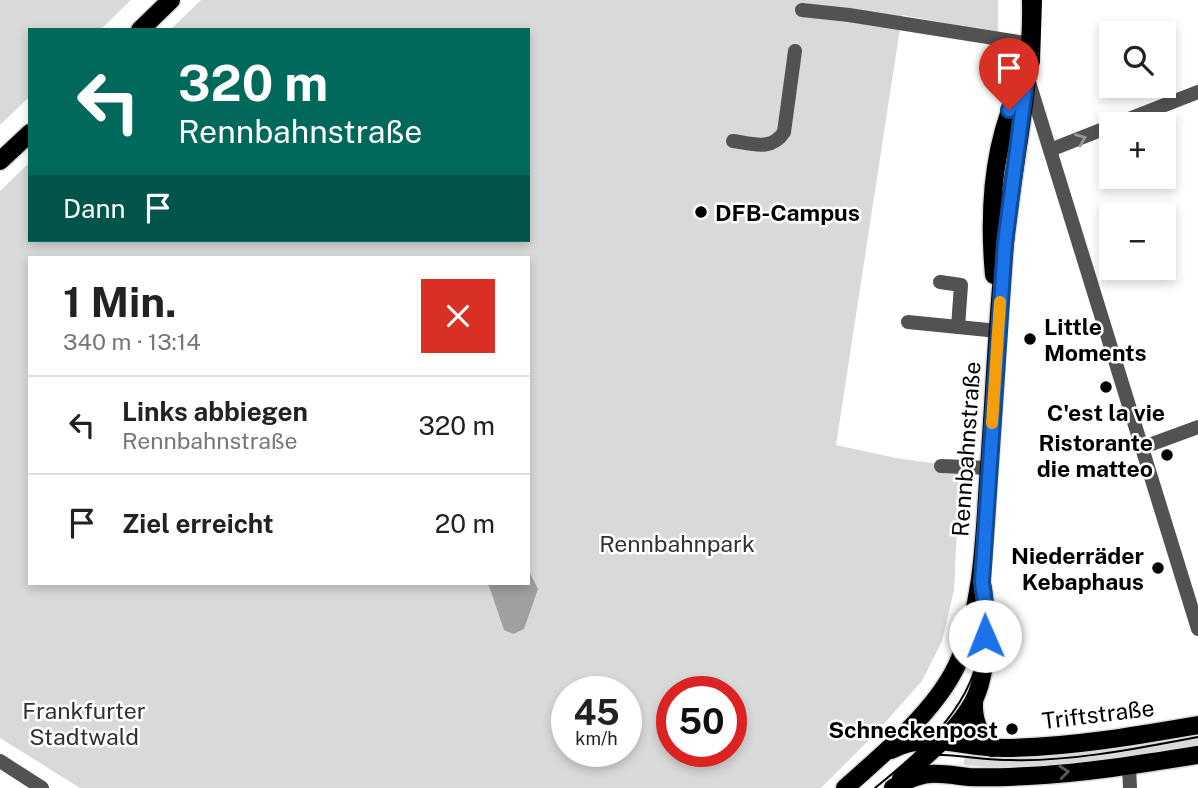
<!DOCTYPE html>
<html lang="de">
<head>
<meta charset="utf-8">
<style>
	body { margin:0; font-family:"Public Sans",sans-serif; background:#f6f6f6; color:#222; height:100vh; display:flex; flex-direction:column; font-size:26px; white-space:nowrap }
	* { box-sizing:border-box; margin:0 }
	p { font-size:23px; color:#767676 }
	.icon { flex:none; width:38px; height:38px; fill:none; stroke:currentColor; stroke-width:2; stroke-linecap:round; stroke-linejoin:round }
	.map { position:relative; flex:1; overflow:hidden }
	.drawer { position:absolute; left:28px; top:256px; width:502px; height:329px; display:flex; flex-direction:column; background:#fff; border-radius:0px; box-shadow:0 4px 10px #0003 }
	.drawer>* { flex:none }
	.guide { position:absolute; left:28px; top:28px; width:502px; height:214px; border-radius:0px; box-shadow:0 4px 10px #0003; background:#00695c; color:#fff; overflow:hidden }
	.controls { position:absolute; left:1099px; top:21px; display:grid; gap:14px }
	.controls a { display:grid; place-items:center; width:77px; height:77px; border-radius:0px; background:#fff; box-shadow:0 4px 10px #0003; font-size:35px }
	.speed { position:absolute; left:551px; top:676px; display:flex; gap:14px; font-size:35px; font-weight:700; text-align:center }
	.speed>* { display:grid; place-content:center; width:91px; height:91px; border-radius:50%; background:#fff; box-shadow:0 4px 10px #0003; line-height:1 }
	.speed small { font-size:18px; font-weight:400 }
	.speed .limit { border:10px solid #d22; background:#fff; color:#111 }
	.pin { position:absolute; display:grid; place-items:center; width:60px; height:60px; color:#fff; margin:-72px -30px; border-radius:50% 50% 50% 0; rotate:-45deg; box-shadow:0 0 7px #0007 }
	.pin .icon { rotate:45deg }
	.me { position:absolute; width:77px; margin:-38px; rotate:359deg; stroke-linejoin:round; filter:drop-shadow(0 0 5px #0008) }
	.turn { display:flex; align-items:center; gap:24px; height:147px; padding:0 35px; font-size:32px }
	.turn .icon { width:91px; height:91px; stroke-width:2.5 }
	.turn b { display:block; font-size:49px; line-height:60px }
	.then { display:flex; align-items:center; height:66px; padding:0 35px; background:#0003; gap:14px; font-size:26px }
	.round { display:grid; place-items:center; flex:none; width:74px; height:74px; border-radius:0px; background:#f6f6f6 }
	.summary { display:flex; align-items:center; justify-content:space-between; height:119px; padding:0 35px }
	h1 { font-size:42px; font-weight:700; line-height:52px }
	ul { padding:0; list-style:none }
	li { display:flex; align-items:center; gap:21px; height:98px; padding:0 35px; border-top:2px solid #e0e0e0 }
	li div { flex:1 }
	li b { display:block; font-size:26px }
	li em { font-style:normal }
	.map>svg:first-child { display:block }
	.green { fill:#d9d9d9; fill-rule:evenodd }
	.water { fill:#a0a0a0 }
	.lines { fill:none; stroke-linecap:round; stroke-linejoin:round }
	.major-casing { stroke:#dbdbdb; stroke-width:21 }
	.minor { stroke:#525252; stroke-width:14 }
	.major { stroke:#000; stroke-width:18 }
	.tram { stroke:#000; stroke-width:2 }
	.oneway { stroke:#979797 }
	.oneway2 { stroke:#595959 }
	.route-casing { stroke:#114b97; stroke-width:18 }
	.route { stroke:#1a73e8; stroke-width:12 }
	.slow { stroke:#f59e0b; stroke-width:12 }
	.poi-dot { fill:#000; stroke:#fff; stroke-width:2.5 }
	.labels { text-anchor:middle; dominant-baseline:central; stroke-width:5; stroke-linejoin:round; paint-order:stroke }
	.poi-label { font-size:23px; font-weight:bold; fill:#000; stroke:#fff; text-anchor:end }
	.street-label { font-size:23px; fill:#000; stroke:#fff }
	.park-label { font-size:23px; fill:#303030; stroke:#fff }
</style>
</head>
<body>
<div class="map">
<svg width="1198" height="788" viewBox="0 0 1198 788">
	<rect width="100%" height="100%" fill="#fff"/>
	<g class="green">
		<path d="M0,0h131l-31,30h-70v66l-30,29z"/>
		<path d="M201,0h797v33l-96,-18 -66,430 60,13 64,9 -6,123 -12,51 -20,40 -49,55 -52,52h-741l-80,-50v-547l30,-29v78h498v-210h-358zM30,257h498v326h-498zM567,691h59v60h-59zM672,691h60v60h-60z"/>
		<path d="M1198,735v11l-73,12 -91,10 -23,1 -48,-4 3,-11c81,7 153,-5 232,-19z"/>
	</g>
	<path class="water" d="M529,571l9,18 -14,40 -11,5 -9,-4 -16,-47h40z"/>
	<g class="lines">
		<defs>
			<g id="major">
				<path d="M140,30l31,-30"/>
				<path d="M0,161l30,-28"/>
				<path d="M994,275c-6,-66 -2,-134 29,-194"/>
				<path d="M974,701c-1,21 5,31 18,47"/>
				<path d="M891,750c38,-20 75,-1 115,-2 65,-1 128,-12 192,-23"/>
				<path d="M901,778c25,-23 55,-45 72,-76 16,-30 14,-80 10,-113"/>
				<path d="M845,788c40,-36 95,-80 115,-130 23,-57 24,-118 28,-177 6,-80 9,-160 17,-239 8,-81 28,-161 26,-242"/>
				<path d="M893,788c32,-19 41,-15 76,-11 19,1 40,0 59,-1 57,-3 114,-12 170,-21"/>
			</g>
		</defs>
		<use href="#major" class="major-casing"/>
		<g class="minor">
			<path d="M802,10l47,5 182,29"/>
			<path d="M1028,79l170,550"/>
			<path d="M1116,124l82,-32"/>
			<path d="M733,141c20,3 39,10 51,-9l11,-81"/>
			<path d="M1050,150l61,-24"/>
			<path d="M940,282l21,3 -3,42"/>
			<path d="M908,322l90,9"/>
			<path d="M1141,448l57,-21"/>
			<path d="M941,466l48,2"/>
			<path d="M0,761l42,27"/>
			<path d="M1129,766l1,22"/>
		</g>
		<use href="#major" class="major"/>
		<g class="tram">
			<path d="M914,756c32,-4 64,4 97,4 59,2 128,-12 187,-23"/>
			<path d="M875,788c50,-41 100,-82 107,-151l24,-394 12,-98 21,-83 2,-62"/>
		</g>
	</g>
	<defs><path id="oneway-chevron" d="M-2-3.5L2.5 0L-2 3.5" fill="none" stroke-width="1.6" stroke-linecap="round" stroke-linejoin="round" transform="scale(1.75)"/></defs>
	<use class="oneway" href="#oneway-chevron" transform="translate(1081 139) rotate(-22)"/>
	<use class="oneway2" href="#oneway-chevron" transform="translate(1064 772) rotate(-6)"/>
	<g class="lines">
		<defs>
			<path id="route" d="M985,636l2,-19 -5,-35 23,-339 22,-170 -18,37"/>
		</defs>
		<use href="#route" class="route-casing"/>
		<use href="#route" class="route"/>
		<path class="slow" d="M992,423l8,-121"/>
	</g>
	<g class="poi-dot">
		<circle cx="701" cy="212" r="7"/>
		<circle cx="1030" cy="339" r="7"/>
		<circle cx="1106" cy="387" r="7"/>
		<circle cx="1167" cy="455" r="7"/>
		<circle cx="1158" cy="568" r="7"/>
		<circle cx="1012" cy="729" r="7"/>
	</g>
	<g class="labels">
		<g class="poi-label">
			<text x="715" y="212" text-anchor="start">DFB-Campus</text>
			<text x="1044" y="326" text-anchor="start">Little<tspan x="1044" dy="26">Moments</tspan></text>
			<text x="1106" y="412" text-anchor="middle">C'est la vie</text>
			<text x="1153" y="442">Ristorante<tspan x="1153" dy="26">die matteo</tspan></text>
			<text x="1144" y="555">Niederräder<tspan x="1144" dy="26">Kebaphaus</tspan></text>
			<text x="998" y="729">Schneckenpost</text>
		</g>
		<g class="street-label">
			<text transform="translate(966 449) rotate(-86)">Rennbahnstraße</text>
			<text transform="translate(1098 714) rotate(-7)">Triftstraße</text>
		</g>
		<g class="park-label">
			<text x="677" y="543">Rennbahnpark</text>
			<text x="84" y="710">Frankfurter<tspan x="84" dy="26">Stadtwald</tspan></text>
		</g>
	</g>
</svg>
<div class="controls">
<a><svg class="icon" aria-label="search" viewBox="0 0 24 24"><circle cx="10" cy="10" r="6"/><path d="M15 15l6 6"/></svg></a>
<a>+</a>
<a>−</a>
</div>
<div class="speed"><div>45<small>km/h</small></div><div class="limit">50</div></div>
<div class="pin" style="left:1009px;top:110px;background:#d93025"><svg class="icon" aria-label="arrive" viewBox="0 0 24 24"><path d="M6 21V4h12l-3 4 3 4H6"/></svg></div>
<svg class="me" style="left:985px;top:636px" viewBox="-20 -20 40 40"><circle r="19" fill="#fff"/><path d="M0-13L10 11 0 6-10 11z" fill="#1a73e8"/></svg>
<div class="guide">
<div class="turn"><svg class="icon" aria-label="left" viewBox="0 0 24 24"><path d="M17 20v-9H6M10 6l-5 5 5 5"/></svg><div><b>320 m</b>Rennbahnstraße</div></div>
<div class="then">Dann<svg class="icon" aria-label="arrive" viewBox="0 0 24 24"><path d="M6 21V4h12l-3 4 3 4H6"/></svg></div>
</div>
<section class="drawer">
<div class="summary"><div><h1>1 Min.</h1><p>340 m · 13:14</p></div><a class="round" style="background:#d93025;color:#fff"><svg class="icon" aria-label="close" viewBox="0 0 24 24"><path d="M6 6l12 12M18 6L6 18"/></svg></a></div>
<ul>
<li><svg class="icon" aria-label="left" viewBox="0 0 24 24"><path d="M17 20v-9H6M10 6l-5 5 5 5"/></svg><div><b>Links abbiegen</b><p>Rennbahnstraße</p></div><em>320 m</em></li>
<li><svg class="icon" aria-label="arrive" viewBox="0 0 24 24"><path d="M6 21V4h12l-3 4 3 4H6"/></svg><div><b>Ziel erreicht</b></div><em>20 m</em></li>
</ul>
</section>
</div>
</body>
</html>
